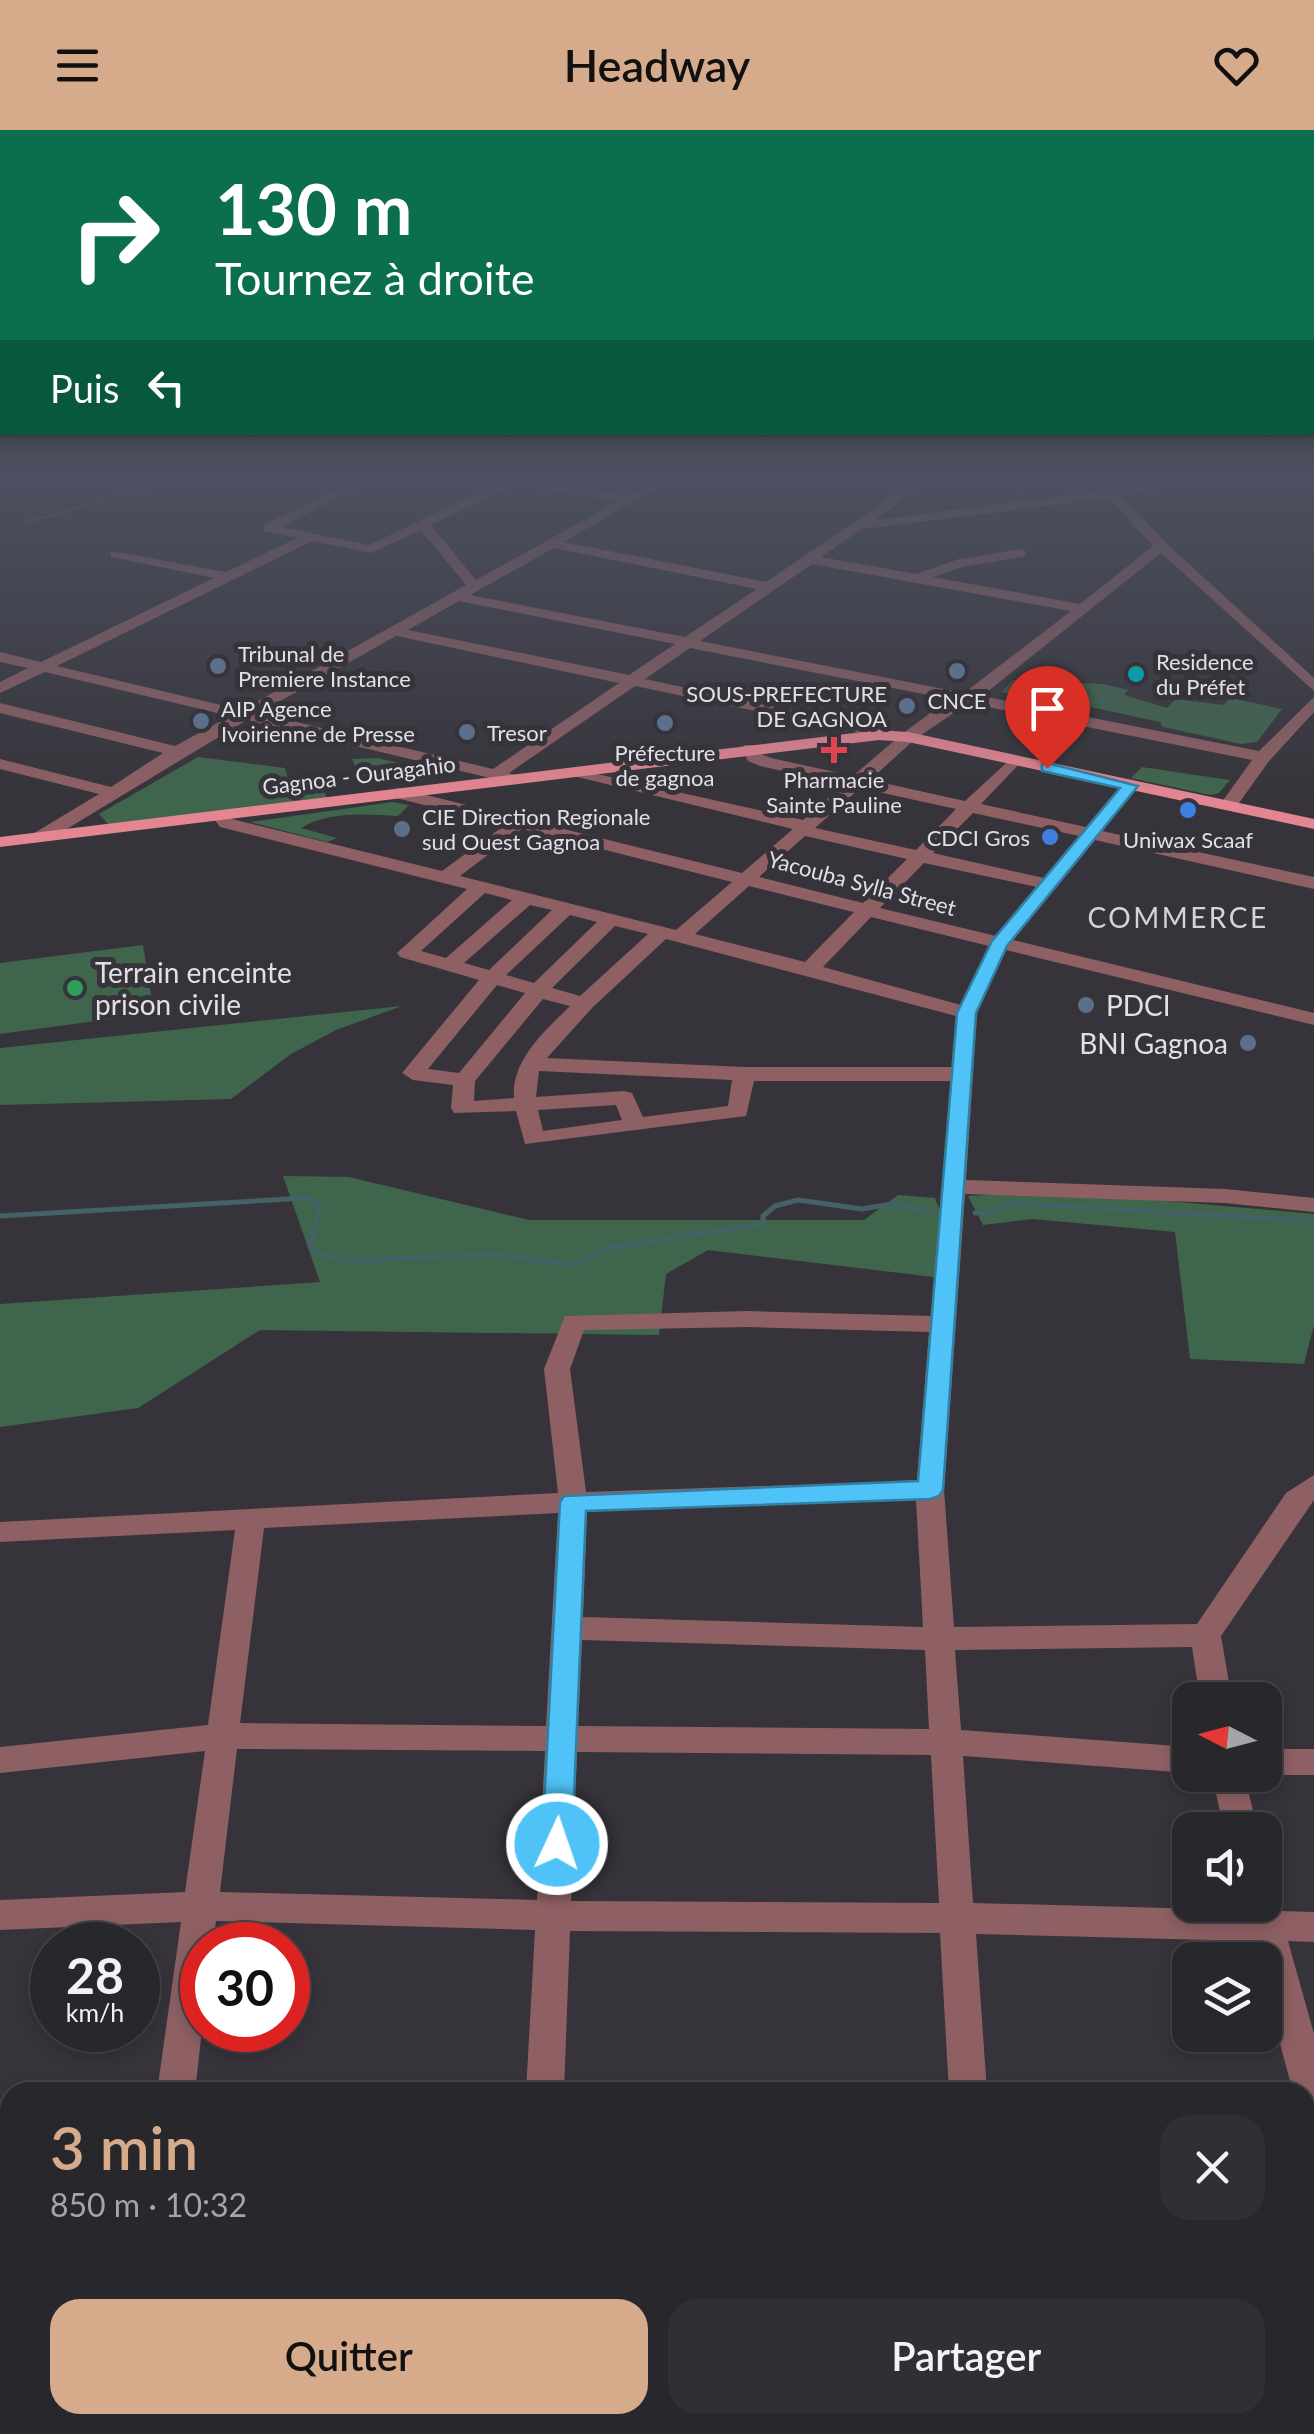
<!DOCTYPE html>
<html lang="fr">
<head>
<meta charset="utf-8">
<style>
	body { margin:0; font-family:Lato,sans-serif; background:#302f34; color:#f1f3f6; height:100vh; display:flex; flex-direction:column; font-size:38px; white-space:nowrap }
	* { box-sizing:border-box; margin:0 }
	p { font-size:32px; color:#a5a5a9 }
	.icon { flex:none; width:55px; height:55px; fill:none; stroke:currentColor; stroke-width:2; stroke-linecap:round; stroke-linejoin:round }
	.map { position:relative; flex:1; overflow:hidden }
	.sheet { position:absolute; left:0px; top:1952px; width:1315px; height:352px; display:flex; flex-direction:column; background:#28272c; border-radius:30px 30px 0 0; box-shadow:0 5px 15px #0003,0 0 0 2px #444448 }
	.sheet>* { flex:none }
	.top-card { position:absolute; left:0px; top:0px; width:1315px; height:305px; box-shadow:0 5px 15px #0003,0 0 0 2px #444448; background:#0b6e4f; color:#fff; overflow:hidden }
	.needle { width:65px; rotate:276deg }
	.tools { position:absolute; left:1172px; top:1552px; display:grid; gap:20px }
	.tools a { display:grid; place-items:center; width:110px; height:110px; border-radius:20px; background:#28272c; box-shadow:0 5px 15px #0003,0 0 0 2px #444448; font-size:50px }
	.speed { position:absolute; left:30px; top:1792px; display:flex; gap:20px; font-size:50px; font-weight:700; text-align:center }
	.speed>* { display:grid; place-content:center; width:130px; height:130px; border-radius:50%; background:#28272c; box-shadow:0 5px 15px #0003,0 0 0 2px #444448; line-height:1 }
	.speed small { font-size:25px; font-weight:400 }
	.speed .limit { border:15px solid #d22; background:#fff; color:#111 }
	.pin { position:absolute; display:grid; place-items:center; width:85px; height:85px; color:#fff; margin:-102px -42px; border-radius:50% 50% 50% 0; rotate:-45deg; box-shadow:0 0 10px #0007 }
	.pin .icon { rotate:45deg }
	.me { position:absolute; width:110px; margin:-55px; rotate:3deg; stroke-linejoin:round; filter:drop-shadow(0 0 8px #0008) }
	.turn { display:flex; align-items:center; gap:35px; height:210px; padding:0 50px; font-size:45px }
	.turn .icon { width:130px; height:130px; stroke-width:2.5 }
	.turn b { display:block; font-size:70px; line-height:85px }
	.then { display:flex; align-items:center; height:95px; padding:0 50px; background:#0003; gap:20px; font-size:38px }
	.round { display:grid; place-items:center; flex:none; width:105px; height:105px; border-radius:30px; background:#302f34 }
	.headline { display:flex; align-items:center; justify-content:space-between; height:170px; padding:0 50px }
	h1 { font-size:60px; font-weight:600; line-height:75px; color:#d6ab8b }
	.action { display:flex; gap:20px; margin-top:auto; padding:20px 50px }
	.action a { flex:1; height:115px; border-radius:30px; background:#d6ab8b; color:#111; font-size:40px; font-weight:600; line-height:115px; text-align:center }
	.action a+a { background:#302f34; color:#f1f3f6 }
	header { display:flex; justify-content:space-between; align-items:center; height:130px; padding:0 50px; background:#d6ab8b; color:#111; font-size:45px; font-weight:600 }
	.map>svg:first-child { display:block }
	.commercial { fill:#433948 }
	.green { fill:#40654d }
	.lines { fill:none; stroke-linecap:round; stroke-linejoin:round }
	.stream-far1 { stroke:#446166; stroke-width:2.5 }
	.stream { stroke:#446166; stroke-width:5 }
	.minor { fill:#8e6064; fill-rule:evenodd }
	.major { fill:#e38692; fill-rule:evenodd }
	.route { fill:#4fc3f7; stroke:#337fa1; stroke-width:2.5 }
	.service-dot { fill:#5c6f8a; stroke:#36343a; stroke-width:4 }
	.culture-dot { fill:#0f9aa8; stroke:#36343a; stroke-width:4 }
	.health-dot { fill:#e0444e; stroke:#36343a; stroke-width:4 }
	.shop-dot { fill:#3f7fe0; stroke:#36343a; stroke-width:4 }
	.leisure-dot { fill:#2e9e5b; stroke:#36343a; stroke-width:4 }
	.labels { text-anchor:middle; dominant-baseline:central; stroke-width:10; stroke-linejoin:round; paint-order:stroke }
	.far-poi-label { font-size:22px; fill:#e1e0e4; stroke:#36343a; text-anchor:start }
	.far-street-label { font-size:22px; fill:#e1e0e4; stroke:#36343a }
	.far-quarter-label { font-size:28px; letter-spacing:2.5px; fill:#d5d4dc; stroke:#36343a }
	.poi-label { font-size:28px; fill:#e1e0e4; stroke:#36343a; text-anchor:start }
</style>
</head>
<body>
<header><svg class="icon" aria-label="menu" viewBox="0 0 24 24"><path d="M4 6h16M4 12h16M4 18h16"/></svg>Headway<svg class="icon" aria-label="heart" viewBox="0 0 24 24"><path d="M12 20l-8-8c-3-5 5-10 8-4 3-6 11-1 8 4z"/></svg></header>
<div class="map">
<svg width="1314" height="2304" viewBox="0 0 1314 2304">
	<rect width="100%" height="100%" fill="#36343a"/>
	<path class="commercial" d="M10,2063v232h479l-1,9h-488v-238z"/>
	<g class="green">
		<path d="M1013,550l91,4 24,6 -4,5 43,13 9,-9 47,6 8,-7 51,11 -25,33 -16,2 -78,-17 -3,-5 -92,-20 2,6 -69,-16z"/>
		<path d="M198,627l87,11 5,18 30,-2 7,14 -218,27 -10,-11z"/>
		<path d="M378,628c19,6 43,6 64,11l-22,3 -5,-4 -37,9 -19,-1 -7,-17z"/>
		<path d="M1142,637l88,13 -11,13 -9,2 -79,-17z"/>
		<path d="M393,672l16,3 -11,11c-30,-2 -71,-5 -97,12l36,10 -10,4 -77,-20z"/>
		<path d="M143,815l11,68 -154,21v-71z"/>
		<path d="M402,876l-66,24 -45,24 -60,45 -231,6v-57z"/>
		<path d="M283,1046l66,1 180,43h335l34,-25 37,3 10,25 -3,55 -234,-28 -42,24 -7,61 -399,-5 -122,78 -138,19v-123l320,-22z"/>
		<path d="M1006,1064l115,3 193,17v111l-10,39 -114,-5 -15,-127 -143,-13 -49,6 -15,-29z"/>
	</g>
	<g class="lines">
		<path class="stream-far1" d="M24,393l166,-47"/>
		<g class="stream">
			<path d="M975,1083l17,-1 20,-9 302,18"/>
			<path d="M0,1086l305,-18 11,4 3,7 -9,38 13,8 30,6 137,-7 87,11 30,-17 156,-24v-8l12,-10 23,-6 64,9 30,-5 39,8"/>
		</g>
		<g class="minor">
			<path d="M366,346h15l-100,51 88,18 144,-69 116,19 35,-19h14l-114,66 202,40 156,-106h14l-61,44 228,-29 -14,-15h12l14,14 76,-14h24l-94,20 45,47 148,135v13l-153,-138 -179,143 277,55 55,-54v15l-45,49 -35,49 -15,-4 33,-46 -284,-57 -54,37 -44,40 95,21 50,-46 8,5 -42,44 105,23 38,-45 6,-1 9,5 -37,45 212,46v12l-219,-49 -82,100 301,73v12l-308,-75 -29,63 -11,167 259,9 89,9v14l-89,-9 -260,-9 -21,296 10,137 243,-3 89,-131 28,-18v25l-93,136 11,64h-32l-8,-53 -237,3 6,80 229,17v26l-227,-17 10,147 271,7 -1,-5h22v-13l7,2 7,17 35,1v30l-26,-1 26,93v84l-9,-4v-22h-12l-28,-104v-28h-8l-5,-19 -276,-7 11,158h-38l-9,-159 -370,-2 -6,161h-38l9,-162 -319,-9 -3,24h-11v85l-7,62h-38l24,-170 -181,8v-30l185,-8 20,-141 -205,22v-26l208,-22 27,-195 -235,12v-20l558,-29 -14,-124 21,-53 183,-5 183,5 20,-235h-197l-8,35 -221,28 -9,-33 -62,2 -3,-5 2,-23 -40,-5 -11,-7 77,-93 -79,-23 -3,-4 70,-64 -247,-62 -9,-12 9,-5 12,9 210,52 63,-46 -113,-28 -3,-4 9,-5 344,85 51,-44 -232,-56 9,-5 233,52 41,-36 -84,-18 -12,-5 -6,-12 2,-4h12l5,9 10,4 82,18 42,-36 -260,-54 -126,87 15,6 -9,5 -268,-64 -187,113 -25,10 -9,-5 73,-44 -99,-25v-10l111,28 52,-34 -163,-40v-10l175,43 55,-30 -185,-44 -45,21v-11l28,-14 -28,-6v-10l41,10 173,-84 -103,-21v-6l115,21 71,-34 -34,-7v-6zM514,355l104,16 -142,79 -45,-55zM1109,368l44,48 -73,58 -147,-27 29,-10 63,-11v-6l-5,-1 -61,10 -43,15 -95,-17 41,-28zM421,400l45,55 -224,125 -185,-44 255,-125 59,12zM554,418l203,41 -72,48 -215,-42zM812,434l259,47 -107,82 -264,-52zM459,471l216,43 -46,31 -221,-45zM396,506h1l222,47 -126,86 -234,-56zM690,518l259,51 -47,35 -257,-55zM860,658l96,21 -40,41 -101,-22zM973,683l106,23 -35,42 -111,-25zM522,699l210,53 -56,48 -216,-54zM805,706l102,23 -44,44 -104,-26zM924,733l113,24 -41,49 -116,-28zM749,756l100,25 5,1 -49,50 -110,-28zM485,763l27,7 -66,58 -25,-7zM530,775l22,5 -63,60 -25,-7zM570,785l27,7 -63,61 -28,-8zM871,787l118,29 -28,59 -138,-38zM615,796l33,8 -68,62 -28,-8zM666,809l290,77 -4,51h-208l-197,-9 45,-50zM497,855l28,8 -66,80 -31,-4zM543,869l27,7c-25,25 -59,54 -56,92l-40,3 1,-20zM539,941l193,9 -4,26 -85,11 -11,-24 -8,-2 -88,6zM616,975l6,15 -79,11 -5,-21zM748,1197l181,5 -12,149 -331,11 -16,-123 14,-39zM916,1370l7,127 -340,-10 4,-106zM558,1383l-12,213 -306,-3 24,-195zM582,1510l343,10 4,79 -351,-3zM237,1619l308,2 -8,149 -317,-8zM577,1622l354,3 8,148 -368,-2z"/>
			<rect x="1265" y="1619" width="49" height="26"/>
			<path d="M1212,1645h32l14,55h-34z"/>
			<path d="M10,2019v38l-10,3v-38z"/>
			<path d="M495,2295h42v9h-44z"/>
			<path d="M759,2295h42l1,9h-44z"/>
			<path d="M971,2295h42l1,9h-44z"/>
		</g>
		<path class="major" d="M879,600l29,2 406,87v10l-406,-87 -29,-2 -879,107v-10z"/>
	</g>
	<linearGradient id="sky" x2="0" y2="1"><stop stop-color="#1e1d20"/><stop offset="0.52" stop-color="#4c5060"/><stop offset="1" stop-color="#4c5060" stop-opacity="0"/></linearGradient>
	<rect width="1314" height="668" fill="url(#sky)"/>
	<path class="route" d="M1047,633l91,23 -131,160 -31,67 -33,477 -4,6 -9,3 -344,12 -14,333 -4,10 -11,3 -11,-3 -4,-10 18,-342 4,-6 354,-15 39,-468 35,-72 128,-153 -78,-17v-7z"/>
	<g class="service-dot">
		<circle cx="218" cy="536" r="10"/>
		<circle cx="957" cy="541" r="10"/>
		<circle cx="907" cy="576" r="10"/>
		<circle cx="201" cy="591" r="10"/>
		<circle cx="665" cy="593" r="10"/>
		<circle cx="467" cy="602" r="10"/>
		<circle cx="402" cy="699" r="10"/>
		<circle cx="1086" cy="875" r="10"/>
		<circle cx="1248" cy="913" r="10"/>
	</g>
	<circle class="culture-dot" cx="1136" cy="544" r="10"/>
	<path class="health-dot" d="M829 605h10v10h10v10h-10v10h-10v-10h-10v-10h10z"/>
	<g class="shop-dot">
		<circle cx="1188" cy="680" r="10"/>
		<circle cx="1050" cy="707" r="10"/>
	</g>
	<circle class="leisure-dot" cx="75" cy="858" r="10"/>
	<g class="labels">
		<g class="far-poi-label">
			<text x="238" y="523">Tribunal de<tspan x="238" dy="25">Premiere Instance</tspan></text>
			<text x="1156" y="531">Residence<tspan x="1156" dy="25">du Préfet</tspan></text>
			<text x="887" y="563" text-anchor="end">SOUS-PREFECTURE<tspan x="887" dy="25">DE GAGNOA</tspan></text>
			<text x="957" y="570" text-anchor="middle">CNCE</text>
			<text x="221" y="578">AIP Agence<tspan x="221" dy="25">Ivoirienne de Presse</tspan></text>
			<text x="487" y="602">Tresor</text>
			<text x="665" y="622" text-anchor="middle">Préfecture<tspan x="665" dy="25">de gagnoa</tspan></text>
			<text x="834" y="649" text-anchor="middle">Pharmacie<tspan x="834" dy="25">Sainte Pauline</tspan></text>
			<text x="422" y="686">CIE Direction Regionale<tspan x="422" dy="25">sud Ouest Gagnoa</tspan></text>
			<text x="1030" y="707" text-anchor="end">CDCI Gros</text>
			<text x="1188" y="709" text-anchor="middle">Uniwax Scaaf</text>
		</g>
		<g class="far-street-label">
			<text transform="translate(359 645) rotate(-7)">Gagnoa - Ouragahio</text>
			<text transform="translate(862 753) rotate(15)">Yacouba Sylla Street</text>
		</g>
		<g class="far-quarter-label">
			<text x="1178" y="787">COMMERCE</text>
		</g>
		<g class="poi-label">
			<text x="95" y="842">Terrain enceinte<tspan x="95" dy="32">prison civile</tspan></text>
			<text x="1106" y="875">PDCI</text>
			<text x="1228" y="913" text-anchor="end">BNI Gagnoa</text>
		</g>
	</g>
</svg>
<div class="tools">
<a><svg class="needle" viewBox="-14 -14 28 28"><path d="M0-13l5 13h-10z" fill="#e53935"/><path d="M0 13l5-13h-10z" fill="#a5a5a9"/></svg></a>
<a><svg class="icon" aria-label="sound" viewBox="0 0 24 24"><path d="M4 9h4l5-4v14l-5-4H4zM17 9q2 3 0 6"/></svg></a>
<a><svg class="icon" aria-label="layers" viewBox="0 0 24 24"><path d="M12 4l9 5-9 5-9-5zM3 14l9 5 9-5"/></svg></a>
</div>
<div class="speed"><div>28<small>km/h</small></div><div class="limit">30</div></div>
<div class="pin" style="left:1047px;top:638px;background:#d93025"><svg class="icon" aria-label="arrive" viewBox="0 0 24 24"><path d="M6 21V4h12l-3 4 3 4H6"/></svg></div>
<svg class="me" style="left:557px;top:1714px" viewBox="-20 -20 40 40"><circle r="17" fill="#4fc3f7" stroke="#fff" stroke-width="3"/><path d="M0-11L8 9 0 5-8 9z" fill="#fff"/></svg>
<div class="top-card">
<div class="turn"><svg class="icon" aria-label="right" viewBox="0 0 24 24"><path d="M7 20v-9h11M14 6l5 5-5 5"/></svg><div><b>130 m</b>Tournez à droite</div></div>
<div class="then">Puis<svg class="icon" aria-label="left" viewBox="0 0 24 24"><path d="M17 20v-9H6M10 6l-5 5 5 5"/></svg></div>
</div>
<section class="sheet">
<div class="headline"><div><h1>3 min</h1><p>850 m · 10:32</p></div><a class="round"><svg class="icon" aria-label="close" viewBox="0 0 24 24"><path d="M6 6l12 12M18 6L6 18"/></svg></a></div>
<div class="action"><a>Quitter</a><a>Partager</a></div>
</section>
</div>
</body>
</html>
